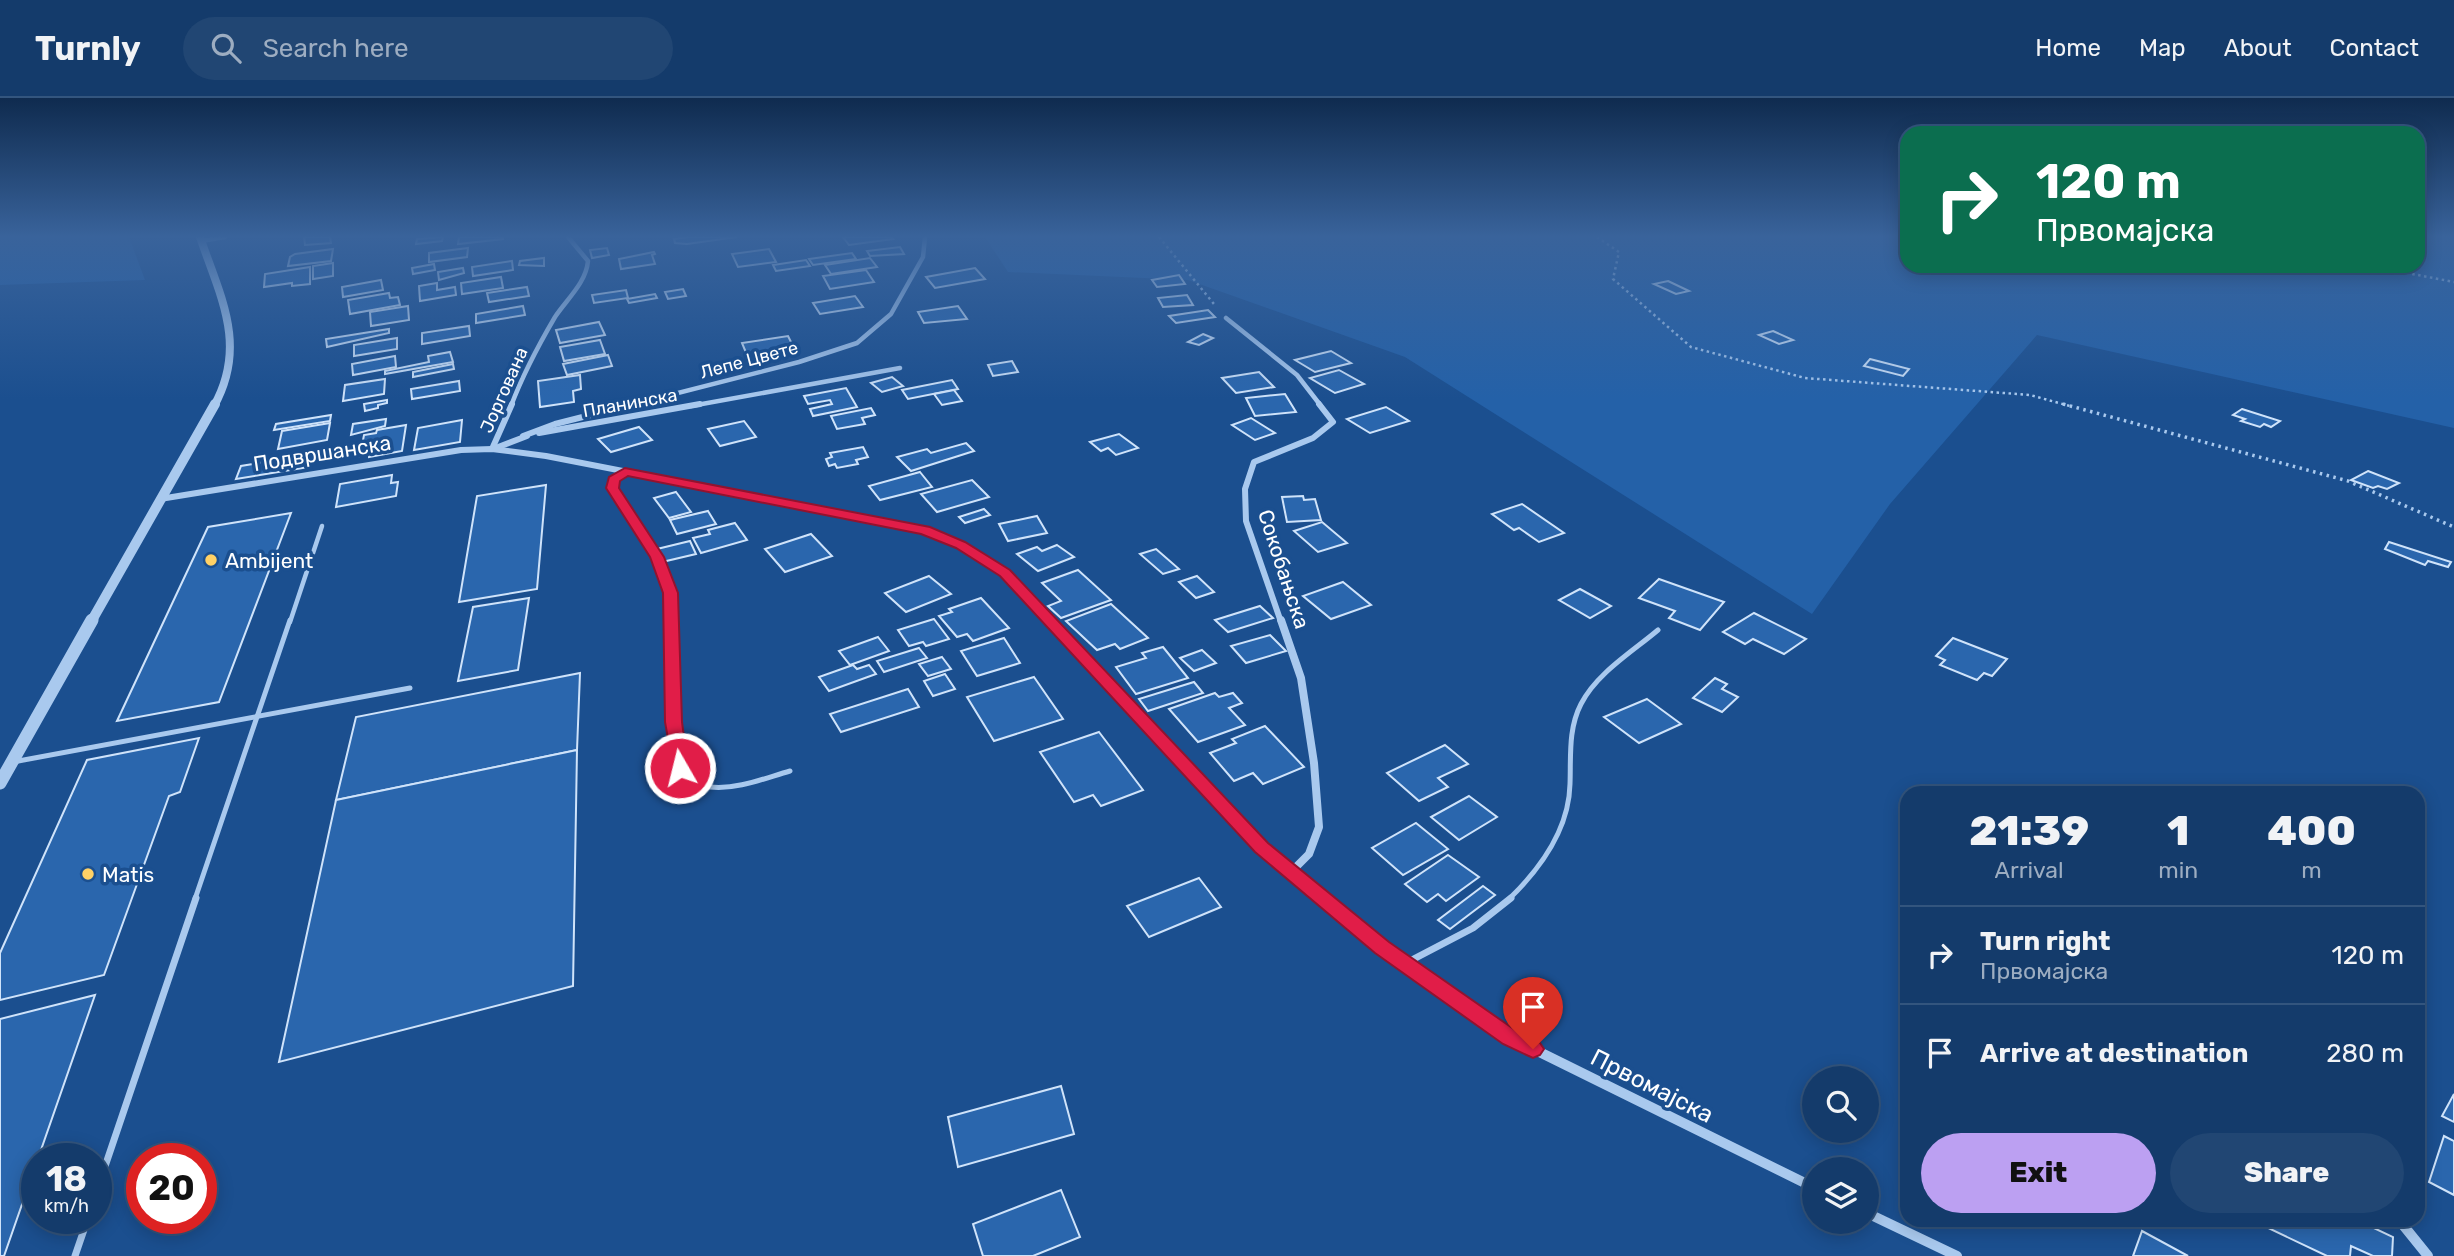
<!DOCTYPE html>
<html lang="en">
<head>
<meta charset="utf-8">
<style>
	body { margin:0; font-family:Rubik,sans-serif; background:#214673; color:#f1f3f6; height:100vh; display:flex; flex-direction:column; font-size:26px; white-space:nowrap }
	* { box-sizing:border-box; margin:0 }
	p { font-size:23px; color:#9dadc1 }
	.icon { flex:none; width:38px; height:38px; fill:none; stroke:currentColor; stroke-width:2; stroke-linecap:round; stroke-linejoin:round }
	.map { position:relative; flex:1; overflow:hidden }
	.sheet { position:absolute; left:1900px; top:688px; width:525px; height:441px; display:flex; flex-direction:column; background:#143b6b; border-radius:21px; box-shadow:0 4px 18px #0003,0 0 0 2px #33557e }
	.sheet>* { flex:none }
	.banner { position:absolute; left:1900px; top:28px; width:525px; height:147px; border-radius:21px; box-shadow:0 4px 18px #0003,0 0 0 2px #33557e; background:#0b6e4f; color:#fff; overflow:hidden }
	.buttons { position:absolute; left:1802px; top:968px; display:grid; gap:14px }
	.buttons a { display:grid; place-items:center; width:77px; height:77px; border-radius:50%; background:#143b6b; box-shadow:0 4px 18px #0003,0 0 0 2px #33557e; font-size:35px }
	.speed { position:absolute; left:21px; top:1045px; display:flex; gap:14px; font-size:35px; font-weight:700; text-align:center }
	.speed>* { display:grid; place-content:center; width:91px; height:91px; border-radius:50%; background:#143b6b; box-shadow:0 4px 18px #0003,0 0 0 2px #33557e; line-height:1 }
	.speed small { font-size:18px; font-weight:400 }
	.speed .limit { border:10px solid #d22; background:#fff; color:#111 }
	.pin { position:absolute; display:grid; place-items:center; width:60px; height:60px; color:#fff; margin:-72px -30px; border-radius:50% 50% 50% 0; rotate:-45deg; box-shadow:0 0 7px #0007 }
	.pin .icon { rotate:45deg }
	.me { position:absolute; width:77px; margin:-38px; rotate:352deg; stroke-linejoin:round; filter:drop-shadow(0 0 5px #0008) }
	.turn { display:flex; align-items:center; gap:24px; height:147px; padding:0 21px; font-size:32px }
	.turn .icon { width:91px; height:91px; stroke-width:2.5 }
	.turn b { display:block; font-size:49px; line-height:60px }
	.eta { display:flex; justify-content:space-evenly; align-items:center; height:119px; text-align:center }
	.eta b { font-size:42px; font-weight:800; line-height:49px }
	.primary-button { display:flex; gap:14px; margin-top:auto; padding:14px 21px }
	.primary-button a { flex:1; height:80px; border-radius:42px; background:#bca0f2; color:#111; font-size:28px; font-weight:800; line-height:80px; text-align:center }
	.primary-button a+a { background:#214673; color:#f1f3f6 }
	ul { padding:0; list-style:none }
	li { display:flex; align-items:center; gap:21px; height:98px; padding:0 21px; border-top:2px solid #33557e }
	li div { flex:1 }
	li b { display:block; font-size:26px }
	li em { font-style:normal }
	header { display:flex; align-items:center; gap:42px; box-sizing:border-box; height:98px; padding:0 35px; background:#143b6b; border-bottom:2px solid #33557e }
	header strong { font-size:33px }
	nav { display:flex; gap:38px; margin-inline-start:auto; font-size:24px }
	.search { width:490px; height:63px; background:#214673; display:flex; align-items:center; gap:18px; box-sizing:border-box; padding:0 24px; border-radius:38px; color:#9dadc1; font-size:26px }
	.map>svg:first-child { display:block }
	.green { fill:#2461a8 }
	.building { fill:#2a66ad; stroke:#cfe3fa; stroke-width:2 }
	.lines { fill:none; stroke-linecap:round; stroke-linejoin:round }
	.path-far1 { stroke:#a9c9ee; stroke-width:2.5; stroke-dasharray:2.5 3.5; stroke-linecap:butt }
	.path { stroke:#a9c9ee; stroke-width:3.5; stroke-dasharray:2.5 4.5; stroke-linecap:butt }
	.service-far2 { stroke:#a9c9ee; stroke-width:4.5 }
	.service-far1 { stroke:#a9c9ee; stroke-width:5 }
	.service { stroke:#a9c9ee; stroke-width:7 }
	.minor-far3 { stroke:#a9c9ee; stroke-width:4.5 }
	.minor-far2 { stroke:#a9c9ee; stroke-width:6 }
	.minor-far1 { stroke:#a9c9ee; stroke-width:8 }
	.minor { stroke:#a9c9ee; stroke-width:10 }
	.tertiary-far2 { stroke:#a9c9ee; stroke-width:8 }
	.tertiary-far1 { stroke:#a9c9ee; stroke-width:10 }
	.tertiary { stroke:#a9c9ee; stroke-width:13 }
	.route { fill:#e11d48; stroke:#92132f; stroke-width:2 }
	.poi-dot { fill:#ffd166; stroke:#1b4f8f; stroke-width:2.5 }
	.labels { text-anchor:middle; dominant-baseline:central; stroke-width:7; stroke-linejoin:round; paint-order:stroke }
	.far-street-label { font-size:18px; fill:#fff; stroke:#1b4f8f }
	.street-label { font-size:21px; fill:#fff; stroke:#1b4f8f }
	.poi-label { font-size:21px; fill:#fff; stroke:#1b4f8f; text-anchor:start }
	.near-street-label { font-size:24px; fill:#fff; stroke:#1b4f8f }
</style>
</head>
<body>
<header>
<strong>Turnly</strong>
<div class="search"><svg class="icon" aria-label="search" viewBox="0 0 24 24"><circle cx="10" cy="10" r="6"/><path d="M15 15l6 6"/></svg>Search here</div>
<nav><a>Home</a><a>Map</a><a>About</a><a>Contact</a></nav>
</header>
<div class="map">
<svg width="2454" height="1158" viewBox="0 0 2454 1158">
	<rect width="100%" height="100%" fill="#1b4f8f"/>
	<g class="green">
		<path d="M0,139h129l16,43 -145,5z"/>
		<path d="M985,139h922l1,29h510l1,-29h35v191l-417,-93 -147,169 -78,110 -407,-257 -217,-77 -180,-8z"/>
	</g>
	<g class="building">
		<path d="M304,139h26l1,6 -26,2z"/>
		<path d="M443,139l-1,4 -26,3 1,-5z"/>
		<path d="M459,139h44v2l-45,5z"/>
		<path d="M688,139h49l-50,7 -12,-1 -1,-4z"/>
		<path d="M843,139h48l2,2 -44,6z"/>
		<path d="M900,149l4,7 -34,2 -3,-5z"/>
		<path d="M468,150l-1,9 -38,5v-9z"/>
		<path d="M607,150l2,7 -17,3 -2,-8z"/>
		<path d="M333,151l-2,12 -43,5 2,-9 5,-3z"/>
		<path d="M769,151l7,13 -38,5 -6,-13z"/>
		<path d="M654,154l1,2 -3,1 3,9 -34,5 -2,-10z"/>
		<path d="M852,155l4,6 -43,6 -4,-6z"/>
		<path d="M544,160v8l-25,-1 1,-4z"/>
		<path d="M870,160l7,9 -46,7 -6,-9z"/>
		<path d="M806,162l4,6 -34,5 -3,-6z"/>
		<path d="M512,163l1,9 -40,6 -1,-9z"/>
		<path d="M333,165v13l-20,3v-13z"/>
		<path d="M434,166l1,6 -22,4 -1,-6z"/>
		<path d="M310,169v17l-18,2v-3l-28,4 1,-13z"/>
		<path d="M463,170l1,5 -25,7 -1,-8z"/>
		<path d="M975,170l10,11 -50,9 -9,-11z"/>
		<path d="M866,172l8,12 -44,7 -7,-13z"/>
		<path d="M1179,177l6,9 -28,3 -5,-7z"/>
		<path d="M501,179l2,11 -41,6 -1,-11z"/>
		<path d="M381,182l2,10 -40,7 -1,-10z"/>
		<path d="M1668,183l21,10 -13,3 -22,-10z"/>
		<path d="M437,185v7l18,-3 1,8 -36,6 -1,-15z"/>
		<path d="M527,189l2,9 -40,6 -2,-9z"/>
		<path d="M683,191l3,7 -18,3 -3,-7z"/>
		<path d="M626,192l2,8 -34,5 -2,-8z"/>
		<path d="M389,195l1,5 8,-1 2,8 -50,9 -2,-14z"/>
		<path d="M655,196l2,4 -28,5 -2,-4z"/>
		<path d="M1187,197l6,10 -30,2 -5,-9z"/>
		<path d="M855,198l8,11 -43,7 -7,-11z"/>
		<path d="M408,208l1,14 -38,6 -1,-14z"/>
		<path d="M523,208l2,9 -49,8v-9z"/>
		<path d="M958,208l9,13 -43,4 -6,-11z"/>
		<path d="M1208,212l7,7 -39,6 -7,-7z"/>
		<path d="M599,224l6,13 -45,8 -4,-13z"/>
		<path d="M469,228l1,10 -48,8v-11z"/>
		<path d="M389,231v4l-62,14 -1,-8z"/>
		<path d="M1773,233l20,9 -14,4 -20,-9z"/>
		<path d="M1203,236l10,4 -14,7 -11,-3z"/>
		<path d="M788,238l8,16 -47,8 -7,-17z"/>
		<path d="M397,240v11l-43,7v-11z"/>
		<path d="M600,242l5,14 -41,7 -4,-14z"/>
		<path d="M1331,253l20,12 -36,9 -20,-12z"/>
		<path d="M450,254l3,10 -68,12v-3l44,-9 -1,-6z"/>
		<path d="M608,257l4,11 -45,9 -4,-11z"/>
		<path d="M395,258l1,11 -43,8 -1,-11z"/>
		<path d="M1870,261l39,10 -6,7 -39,-10z"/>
		<path d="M1012,263l6,11 -25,4 -5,-11z"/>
		<path d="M453,266l1,5 -41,8v-5z"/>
		<path d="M1339,272l25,14 -29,9 -25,-15z"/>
		<path d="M1259,274l15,15 -38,6 -14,-15z"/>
		<path d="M580,277l1,14 -8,2 1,11 -34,5 -2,-26z"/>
		<path d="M892,279l11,9 -21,6 -11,-9z"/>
		<path d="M385,281l-1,15 -41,7 2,-16z"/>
		<path d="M952,282l6,9 -50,10 -6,-9z"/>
		<path d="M459,283l1,10 -48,8 -1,-10z"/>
		<path d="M846,290l11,19 -44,9 -3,-7 22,-5 -2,-4 -22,4 -4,-8z"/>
		<path d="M954,292l8,11 -20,4 -8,-11z"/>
		<path d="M1285,296l11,18 -41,4 -9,-18z"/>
		<path d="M387,302v3l-9,2v3l-13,3 -1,-7z"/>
		<path d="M1386,309l23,14 -39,12 -23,-14z"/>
		<path d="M871,310l4,7 -13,3 3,6 -28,5 -6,-13z"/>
		<path d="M2242,311l38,12 -9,6 -7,-3 -4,3 -19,-6 4,-2 -12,-4z"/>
		<path d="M331,317l-1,6 -56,9 2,-6z"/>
		<path d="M1251,320l24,15 -20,7 -23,-15z"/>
		<path d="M386,321l-1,7 -34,9 2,-11z"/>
		<path d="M462,322l-2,22 -46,8 4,-22z"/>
		<path d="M744,323l12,16 -36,9 -12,-17z"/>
		<path d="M330,325l-3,17 -49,9 4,-18z"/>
		<path d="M406,327l-4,26 -33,6v-3l-9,2 4,-21 12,-2 1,-3z"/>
		<path d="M639,329l13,13 -41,12 -13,-13z"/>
		<path d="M1119,336l19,14 -22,7 -8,-7 -7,3 -11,-9z"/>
		<path d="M966,345l8,8 -63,20 -14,-14 30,-8 4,4z"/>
		<path d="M863,349l5,10 -12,3 2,4 -21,4 -2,-4 -6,2 -3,-7 6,-2 -2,-4z"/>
		<path d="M311,356l-3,13 -72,12 5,-13z"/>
		<path d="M2368,373l31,12 -12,6 -9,-3 -5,2 -22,-8z"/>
		<path d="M920,374l12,15 -52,13 -11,-14z"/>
		<path d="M392,377l-1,8 7,-1 -2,14 -60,11 4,-23z"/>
		<path d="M972,382l17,17 -52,15 -16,-18z"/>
		<path d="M546,387l-9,104 -78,13 18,-106z"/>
		<path d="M676,394l15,20 -22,6 -15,-20z"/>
		<path d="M1303,398l1,4 11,-1 6,21 -34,2 -5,-25z"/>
		<path d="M1522,406l42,29 -25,9 -20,-14 -5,2 -22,-16z"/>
		<path d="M984,411l6,6 -25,8 -6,-6z"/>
		<path d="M708,413l8,13 -39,10 -7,-14z"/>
		<path d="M291,415l-72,189 -102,19 91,-194z"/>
		<path d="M1037,418l10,17 -39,8 -9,-17z"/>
		<path d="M1322,424l25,21 -29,9 -24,-21z"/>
		<path d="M735,425l12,17 -46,13 -8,-15 17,-4 -2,-4z"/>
		<path d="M811,436l21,22 -47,16 -20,-23z"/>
		<path d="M690,443l6,13 -34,8 -5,-13z"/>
		<path d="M2389,444l62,20 -3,5 -20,-6 -3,4 -40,-16z"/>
		<path d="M1057,447l17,12 -36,14 -21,-17 20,-7 5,4z"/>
		<path d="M1156,451l23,20 -16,5 -23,-20z"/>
		<path d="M1078,472l33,30 -50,18 -13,-12 13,-5 -19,-18z"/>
		<path d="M929,478l22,18 -45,18 -21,-19z"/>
		<path d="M1197,478l17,16 -18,6 -17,-16z"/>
		<path d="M1659,481l65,23 -24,28 -31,-12 6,-7 -36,-13z"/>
		<path d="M1343,484l28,23 -40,14 -28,-23z"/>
		<path d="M1580,491l31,17 -21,12 -31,-18z"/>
		<path d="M529,500l-11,72 -60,11 15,-74z"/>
		<path d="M981,500l28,30 -36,13 -6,-7 -10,3 -18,-21 13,-4 -3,-3z"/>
		<path d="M1111,506l37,34 -28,11 -5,-5 -18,6 -31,-29z"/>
		<path d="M1260,508l13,12 -45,14 -13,-12z"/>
		<path d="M1754,515l52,26 -22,15 -31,-15 -8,5 -22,-12z"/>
		<path d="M934,521l15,20 -23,7 -3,-4 -14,4 -11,-16z"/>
		<path d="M1270,537l16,16 -40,12 -15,-17z"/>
		<path d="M878,539l11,14 -39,14 -11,-14z"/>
		<path d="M1004,540l16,25 -43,13 -16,-25z"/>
		<path d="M1953,540l54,21 -15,17 -8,-3 -7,7 -37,-15 5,-5 -9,-4z"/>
		<path d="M1163,549l25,31 -52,16 -20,-27 30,-9 -4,-5z"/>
		<path d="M919,550l8,10 -43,14 -7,-11z"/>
		<path d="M1202,552l14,13 -22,8 -14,-13z"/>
		<path d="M942,559l9,12 -23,7 -9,-12z"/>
		<path d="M853,567l4,4 12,-4 7,9 -47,17 -10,-14z"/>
		<path d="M580,575l-3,77 -241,50 20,-83z"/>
		<path d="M945,576l10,15 -22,7 -9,-15z"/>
		<path d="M1034,579l29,42 -69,22 -27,-44z"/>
		<path d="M1715,580l12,6 -5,5 16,8 -16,15 -29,-14z"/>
		<path d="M1194,584l9,11 -55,18 -9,-12z"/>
		<path d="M908,591l11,18 -78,25 -11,-18z"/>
		<path d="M1215,595l4,4 14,-4 9,10 -13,5 16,17 -47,17 -29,-33z"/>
		<path d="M1647,601l34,25 -42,19 -35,-26z"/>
		<path d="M1265,628l39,41 -41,17 -10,-11 -19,8 -24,-28 26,-10 -4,-4z"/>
		<path d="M1099,634l44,58 -42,16 -8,-11 -19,7 -34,-50z"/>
		<path d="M199,640l-19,54 -11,4 -65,179 -104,25v-47l87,-193z"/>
		<path d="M1445,647l23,19 -30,14 10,9 -29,14 -32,-28z"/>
		<path d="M577,652l-4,236 -294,76 57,-262z"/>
		<path d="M1469,698l28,21 -38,23 -28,-23z"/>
		<path d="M1416,725l32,26 -45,26 -31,-27z"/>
		<path d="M1448,757l31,22 -33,24 -8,-7 -11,8 -22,-18z"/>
		<path d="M1199,780l22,29 -72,30 -22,-31z"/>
		<path d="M1483,788l12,9 -45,34 -12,-9z"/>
		<path d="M95,897l-91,261h-4v-237z"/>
		<path d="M1061,988l13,48 -116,33 -10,-50z"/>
		<path d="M2454,996v28l-12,-6z"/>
		<path d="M2444,1038l10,5v54l-25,-13z"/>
		<path d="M1061,1092l19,47 -47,19h-50l-10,-32z"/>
		<path d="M2267,1122h90l36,17 -1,19h-19l-22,-10 -1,10h-23l-61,-29z"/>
		<path d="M2142,1133l46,25h-55z"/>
	</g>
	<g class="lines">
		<g class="path-far1">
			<path d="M1159,139l55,67"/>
			<path d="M1597,139l22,15 -6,27 78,68 114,31 225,17 40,11"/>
			<path d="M2371,168l83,16"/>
		</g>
		<path class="path" d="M2063,306l285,77 106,46"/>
		<g class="service-far2">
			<path d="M625,374l-11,8 -1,8c30,45 57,77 58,134"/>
			<path d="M290,524l32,-96"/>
		</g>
		<g class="service-far1">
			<path d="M671,522c0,34 -5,131 15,156 5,7 16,10 24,11 27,3 55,-9 80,-16"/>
			<path d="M13,664l397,-74"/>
			<path d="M195,801l95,-279"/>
			<path d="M1509,801c32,-31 60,-69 61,-115 1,-27 -2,-55 11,-80 16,-31 51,-52 77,-74"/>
		</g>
		<g class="service">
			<path d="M1406,865l67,-35 38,-30"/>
			<path d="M96,1095l100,-295"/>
			<path d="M75,1158l13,-38"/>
		</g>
		<g class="minor-far3">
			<path d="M201,143l24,-4"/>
			<path d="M1226,220l71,57 24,31"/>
			<path d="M511,308c12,-32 27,-60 44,-89 12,-18 31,-34 33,-56l-20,-24"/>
			<path d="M627,308l172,-44 58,-19 34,-29 32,-57 2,-20"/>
			<path d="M691,308l209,-38"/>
		</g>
		<g class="minor-far2">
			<path d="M539,335l161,-29"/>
			<path d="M523,338l32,-12 79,-20"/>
			<path d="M492,351l20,-45"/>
			<path d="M493,351l34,-13"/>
			<path d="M160,401l301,-49 31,-1 54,7 379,74 36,15 44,28 45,49"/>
			<path d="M1281,524l-35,-101 -1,-32 9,-27 59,-24 20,-16 -14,-18"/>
		</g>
		<g class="minor-far1">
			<path d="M1049,522l213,228 62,51"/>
			<path d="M1281,522l20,58 13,85 5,64 -10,27 -18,18"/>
		</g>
		<g class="minor">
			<path d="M1322,800l60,50 129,90 304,150"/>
			<path d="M1867,1115l90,43"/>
			<path d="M2399,1122l29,36"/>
		</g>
		<path class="tertiary-far2" d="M200,139c20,59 48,108 14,169"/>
		<path class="tertiary-far1" d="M91,524l124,-218"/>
		<path class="tertiary" d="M0,685l92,-163"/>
	</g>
	<linearGradient id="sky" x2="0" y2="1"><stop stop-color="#0f2b4f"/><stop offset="0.46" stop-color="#39639b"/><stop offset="1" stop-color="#39639b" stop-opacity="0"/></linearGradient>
	<rect width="2454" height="301" fill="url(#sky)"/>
	<path class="route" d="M625,370l305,59 35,15 45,28 258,273 121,99 129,90 22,11 4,6 -4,6 -7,3 -30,-14 -128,-91 -120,-101 -255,-276 -44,-28 -35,-14 -293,-58 -8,5 -1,7 45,69 14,36 4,129 6,46 -8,5 -6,-1 -9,-50 -2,-129 -13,-36 -44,-69 3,-11z"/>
	<g class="poi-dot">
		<circle cx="211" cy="462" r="7"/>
		<circle cx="88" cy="776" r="7"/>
	</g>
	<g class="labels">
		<g class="far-street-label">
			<text transform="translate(749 262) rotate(-15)">Лепе Цвете</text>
			<text transform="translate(504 292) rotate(-66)">Јоргована</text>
			<text transform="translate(630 305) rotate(-10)">Планинска</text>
		</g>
		<g class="street-label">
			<text transform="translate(322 355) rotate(-9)">Подвршанска</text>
			<text transform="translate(1284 471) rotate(72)">Сокобањска</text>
		</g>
		<g class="poi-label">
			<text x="225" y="462">Ambijent</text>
			<text x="102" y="776">Matis</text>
		</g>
		<g class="near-street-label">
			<text transform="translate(1652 988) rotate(27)">Првомајска</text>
		</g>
	</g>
</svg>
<div class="buttons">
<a><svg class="icon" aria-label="search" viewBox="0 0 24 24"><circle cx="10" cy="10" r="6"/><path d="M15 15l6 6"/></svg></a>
<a><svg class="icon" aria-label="layers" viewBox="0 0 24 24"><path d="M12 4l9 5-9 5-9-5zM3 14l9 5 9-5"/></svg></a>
</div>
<div class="speed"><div>18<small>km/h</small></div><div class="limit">20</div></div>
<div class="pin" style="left:1533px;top:951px;background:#d93025"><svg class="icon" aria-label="arrive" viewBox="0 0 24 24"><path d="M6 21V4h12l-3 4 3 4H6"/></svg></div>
<svg class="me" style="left:680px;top:670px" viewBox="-20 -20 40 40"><circle r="17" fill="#e11d48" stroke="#fff" stroke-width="3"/><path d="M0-11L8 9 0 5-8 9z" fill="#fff"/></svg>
<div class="banner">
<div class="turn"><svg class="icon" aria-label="right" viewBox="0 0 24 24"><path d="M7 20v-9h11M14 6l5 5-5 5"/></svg><div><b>120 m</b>Првомајска</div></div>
</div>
<section class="sheet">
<div class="eta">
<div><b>21:39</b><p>Arrival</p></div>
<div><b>1</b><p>min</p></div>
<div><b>400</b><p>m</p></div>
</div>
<ul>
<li><svg class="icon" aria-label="right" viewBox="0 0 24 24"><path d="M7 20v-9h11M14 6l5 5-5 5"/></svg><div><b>Turn right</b><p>Првомајска</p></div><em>120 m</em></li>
<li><svg class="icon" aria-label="arrive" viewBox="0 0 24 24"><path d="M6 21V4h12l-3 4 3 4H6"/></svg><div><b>Arrive at destination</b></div><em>280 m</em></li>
</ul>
<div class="primary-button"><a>Exit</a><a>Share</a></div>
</section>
</div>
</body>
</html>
